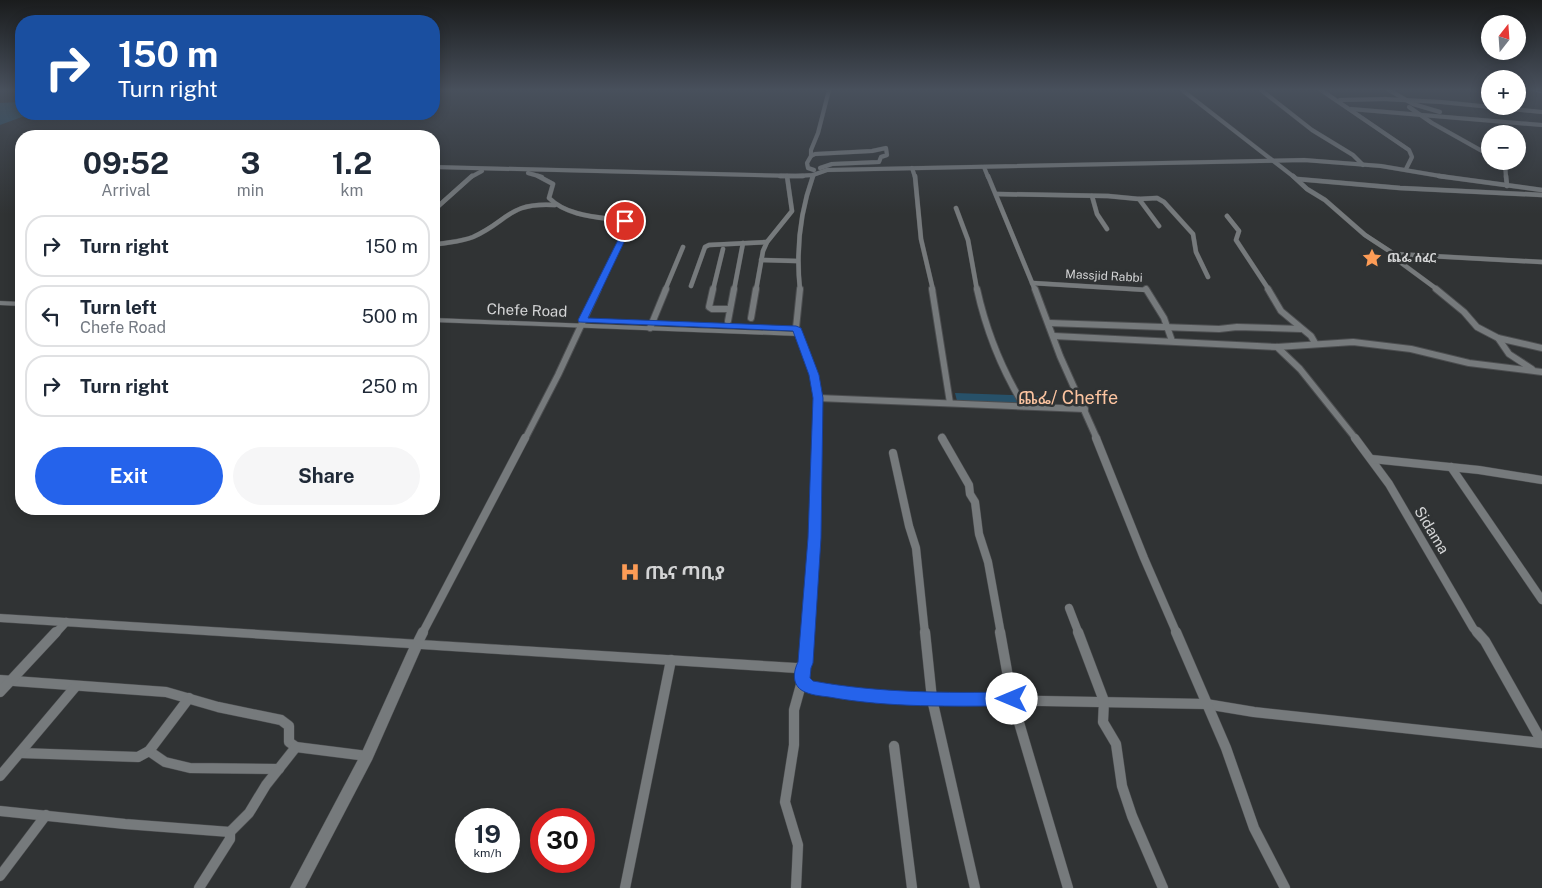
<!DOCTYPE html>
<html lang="en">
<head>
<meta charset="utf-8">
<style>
	body { margin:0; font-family:"Public Sans","Noto Sans Ethiopic",sans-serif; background:#f6f6f7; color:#1f2937; height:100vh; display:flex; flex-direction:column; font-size:19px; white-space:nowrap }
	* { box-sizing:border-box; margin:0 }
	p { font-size:16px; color:#747a83 }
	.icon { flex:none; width:28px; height:28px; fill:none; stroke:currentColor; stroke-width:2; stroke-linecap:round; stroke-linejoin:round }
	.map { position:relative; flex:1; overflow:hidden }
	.panel { position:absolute; left:15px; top:130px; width:425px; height:385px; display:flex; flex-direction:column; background:#fff; border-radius:20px; box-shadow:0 2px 12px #0003 }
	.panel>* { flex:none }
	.hud { position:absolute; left:15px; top:15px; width:425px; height:105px; border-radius:20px; box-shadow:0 2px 12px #0003; background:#1a4fa0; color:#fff; overflow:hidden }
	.needle { width:32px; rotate:17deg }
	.fabs { position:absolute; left:1481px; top:15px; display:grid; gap:10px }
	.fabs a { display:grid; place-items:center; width:45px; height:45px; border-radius:50%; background:#fff; box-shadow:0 2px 12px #0003; font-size:25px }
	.speed { position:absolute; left:455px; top:808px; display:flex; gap:10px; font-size:25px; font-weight:700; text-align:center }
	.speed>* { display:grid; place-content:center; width:65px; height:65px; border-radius:50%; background:#fff; box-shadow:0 2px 12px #0003; line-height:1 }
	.speed small { font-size:12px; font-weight:400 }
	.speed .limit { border:8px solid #d22; background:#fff; color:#111 }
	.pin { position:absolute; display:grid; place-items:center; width:42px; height:42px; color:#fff; margin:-21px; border:2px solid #fff; border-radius:50%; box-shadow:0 1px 5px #0007 }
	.me { position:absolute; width:55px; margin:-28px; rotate:270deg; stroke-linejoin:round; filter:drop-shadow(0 0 4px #0008) }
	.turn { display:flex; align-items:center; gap:18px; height:105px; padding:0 20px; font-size:22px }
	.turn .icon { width:65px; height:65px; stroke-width:2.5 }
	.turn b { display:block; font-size:35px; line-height:42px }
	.eta { display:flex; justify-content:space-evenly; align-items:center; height:85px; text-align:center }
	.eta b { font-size:30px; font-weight:700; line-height:35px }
	.button { display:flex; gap:10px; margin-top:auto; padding:10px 20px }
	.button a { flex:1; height:58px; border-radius:30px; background:#2563eb; color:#fff; font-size:20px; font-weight:700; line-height:58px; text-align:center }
	.button a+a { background:#f6f6f7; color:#1f2937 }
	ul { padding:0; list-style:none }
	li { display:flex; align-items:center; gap:15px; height:62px; margin:0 10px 8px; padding:0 10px; border:2px solid #e0e1e3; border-radius:20px }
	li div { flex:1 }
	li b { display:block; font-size:19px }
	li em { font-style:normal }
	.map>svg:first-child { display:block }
	.green { fill:#275169 }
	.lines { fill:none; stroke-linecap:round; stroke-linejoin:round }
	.stream { stroke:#5188a7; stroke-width:1 }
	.minor-far4-casing { stroke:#4c4e50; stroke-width:4.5 }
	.minor-far3-casing { stroke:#4c4e50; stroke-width:5 }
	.minor-far2-casing { stroke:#4c4e50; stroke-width:8 }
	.minor-far1-casing { stroke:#4c4e50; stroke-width:9 }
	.minor-casing { stroke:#4c4e50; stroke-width:11 }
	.tertiary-casing { stroke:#4c4e50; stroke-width:1 }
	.minor-far4 { stroke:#767a7c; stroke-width:4 }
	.minor-far3 { stroke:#767a7c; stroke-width:4.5 }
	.minor-far2 { stroke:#767a7c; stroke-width:6 }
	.minor-far1 { stroke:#767a7c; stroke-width:8 }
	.minor { stroke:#767a7c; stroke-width:10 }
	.tertiary { fill:#767a7c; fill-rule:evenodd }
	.route { fill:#2563eb; stroke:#184099 }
	.labels { text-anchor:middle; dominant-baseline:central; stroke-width:5; stroke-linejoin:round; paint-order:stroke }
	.far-poi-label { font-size:12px; font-weight:bold; fill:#d3d4d5; stroke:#303334; text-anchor:start }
	.far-street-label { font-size:12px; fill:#d3d4d5; stroke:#303334 }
	.street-label { font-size:15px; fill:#d3d4d5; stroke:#303334 }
	.quarter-label { font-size:18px; fill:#fcc4a0; stroke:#303334 }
	.near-poi-label { font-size:18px; font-weight:bold; fill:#d3d4d5; stroke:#303334; text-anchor:start }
</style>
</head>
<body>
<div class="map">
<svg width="1542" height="888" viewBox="0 0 1542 888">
	<rect width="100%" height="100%" fill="#303334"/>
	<g class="green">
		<path d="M21,102v12h9l-30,11v-22z"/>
		<path d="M955,393l86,3 3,9 -87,-4z"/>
	</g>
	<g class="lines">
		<path class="stream" d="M1531,90l11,3"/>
		<defs>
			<g id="minor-far4">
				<path d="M1182,90l112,87"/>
				<path d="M1261,90l51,40 41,25 10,10"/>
				<path d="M1321,90l88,60 3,7 -6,12"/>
				<path d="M1389,90l24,14 27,8"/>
				<path d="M1384,99l57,3 101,10"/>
				<path d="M1340,100l46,-1"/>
				<path d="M1409,107l23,16 50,28 8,2"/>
				<path d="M1351,109l191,16"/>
				<path d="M811,156v-6l7,-17 11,-43"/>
				<path d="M1501,161l4,3 1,13"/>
				<path d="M434,167l362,9 17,-1 14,-5 477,-10 77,6 65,11"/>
				<path d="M984,167l4,10"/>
				<path d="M912,168l3,9"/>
				<path d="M814,170l-6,-2 -1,-5 4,-7 4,-2 57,-3 14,-3 1,7 -6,2 -2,5 -47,2 -12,4"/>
				<path d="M528,173l14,4"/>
				<path d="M471,177l11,-6"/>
				<path d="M812,177l1,-2"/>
			</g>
			<g id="minor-far3">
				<path d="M538,176l15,8 -4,14c19,19 51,19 76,23l2,6 -29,63"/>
				<path d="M780,176h23"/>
				<path d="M915,176l6,63 12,51"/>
				<path d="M988,176l47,114"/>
				<path d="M1293,176l14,13 18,11 40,35 29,19 6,8 38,28"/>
				<path d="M1439,176l103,14"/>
				<path d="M1506,176l1,10"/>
				<path d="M1297,179l103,9 142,7"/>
				<path d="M996,194l112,2 31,3 20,27"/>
				<path d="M1092,196l5,18 10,15"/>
				<path d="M1139,199l18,-1 7,4 29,32 3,18 12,25"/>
				<path d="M956,208l12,32 9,50"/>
				<path d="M434,210l38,-34"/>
				<path d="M1227,216l12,15 -3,9 33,50"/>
				<path d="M434,245c13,-3 27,-3 39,-8 36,-16 35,-35 82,-32"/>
				<path d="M1394,254l148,8"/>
				<path d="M761,260l36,1"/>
				<path d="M1032,283l115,7"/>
				<path d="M691,286l14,-39 4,-2 58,-3"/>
				<path d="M665,290l18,-43"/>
				<path d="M713,290l10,-41"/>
				<path d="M734,290l9,-47"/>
				<path d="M756,290l7,-39 4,-9 25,-31 -5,-35"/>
				<path d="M800,290c-4,-38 0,-78 13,-114"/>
			</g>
			<g id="minor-far2">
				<path d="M713,289l-4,18 3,2h18"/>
				<path d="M800,289l-4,39 18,47 4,23 -1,41"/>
				<path d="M932,289l18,114"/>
				<path d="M977,289c9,41 25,81 47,117"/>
				<path d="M1035,289l25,67 37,83"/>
				<path d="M1146,289l18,29 8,23"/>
				<path d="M1268,289l13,22 30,25 4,7"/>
				<path d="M1436,289l28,23 13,15 21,11 11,16 23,15"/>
				<path d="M751,318l5,-29"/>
				<path d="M728,321l6,-32"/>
				<path d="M1049,323l170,6 18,-2 64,2"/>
				<path d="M650,328l16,-39"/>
				<path d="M1054,336l223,11 76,-5 58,7 58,14 73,9"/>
				<path d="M1498,338l44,10"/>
				<path d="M1277,347l23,22 56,70"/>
				<path d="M818,398l267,11"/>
				<path d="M942,437l1,2"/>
				<path d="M525,439l33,-64 40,-86"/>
			</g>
			<g id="minor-far1">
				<path d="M942,438l27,47 1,9 5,8 4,32 9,28 13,72"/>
				<path d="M1096,438l48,120 33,76"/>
				<path d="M1355,438l34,46 84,144 5,6"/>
				<path d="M893,453l16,73 7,22 9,86"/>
				<path d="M1372,459l107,11 63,10"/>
				<path d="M1451,467l91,133"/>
				<path d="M1069,608l10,26"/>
				<path d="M55,634l11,-12"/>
				<path d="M422,634l103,-196"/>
				<path d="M808,634l7,-96 2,-100"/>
			</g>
			<g id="minor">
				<path d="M808,632l-2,31 -3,4 -1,14 7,6 36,7 87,5 274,5 48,8 288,31"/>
				<path d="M925,632l7,67 43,189"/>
				<path d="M1000,632l12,67 56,189"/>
				<path d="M1078,632l26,69 -1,21 13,22 6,42 10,30 31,72"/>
				<path d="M1176,632l50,116 28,80 31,60"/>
				<path d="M1477,632l8,9 57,101"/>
				<path d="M417,644l6,-12"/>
				<path d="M0,680l166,12 52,15 63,13 8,6v16l7,5 71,9"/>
				<path d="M0,692l56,-60"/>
				<path d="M894,746l18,142"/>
				<path d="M149,751l16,11 25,6 89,1"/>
				<path d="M20,753l118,4 11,-6 40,-53"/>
				<path d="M0,776l76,-90"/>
				<path d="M0,811l125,13 105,8 19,-19 17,-28 30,-38"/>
				<path d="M0,876l46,-61"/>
				<path d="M199,888l31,-49v-7"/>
				<path d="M625,888l46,-228"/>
				<path d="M796,888l2,-43 -13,-43 9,-57v-35l8,-29"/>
			</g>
			<g id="tertiary">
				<path d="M0,301l21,1v4l-21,-1z"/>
				<path d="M434,318l364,14 4,2 -4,2 -364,-14z"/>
				<path d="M0,614l796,49 7,-1 4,2 2,3 -2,3 -11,3 -375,-24 -49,111 -67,128h-15l72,-136 47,-104 -409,-26z"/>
			</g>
		</defs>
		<use href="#minor-far4" class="minor-far4-casing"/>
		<use href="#minor-far3" class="minor-far3-casing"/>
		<use href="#minor-far2" class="minor-far2-casing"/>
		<use href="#minor-far1" class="minor-far1-casing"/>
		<use href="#minor" class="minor-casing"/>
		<use href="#tertiary" class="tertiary-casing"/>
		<use href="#minor-far4" class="minor-far4"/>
		<use href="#minor-far3" class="minor-far3"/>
		<use href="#minor-far2" class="minor-far2"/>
		<use href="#minor-far1" class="minor-far1"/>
		<use href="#minor" class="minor"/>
		<use href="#tertiary" class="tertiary"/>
	</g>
	<linearGradient id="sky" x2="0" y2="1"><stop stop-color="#1a1c1d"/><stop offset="0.42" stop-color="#48505c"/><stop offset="1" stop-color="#48505c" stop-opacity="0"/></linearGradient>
	<rect width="1542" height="214" fill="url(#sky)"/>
	<path class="route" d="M622,219h5l3,8 -3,9 -39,82 208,8 5,2 7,18 11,29 4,23 -2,140 -8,125 -2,5 -1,10 3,3c66,12 132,12 199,11l6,2 2,5 -2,5 -6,2c-60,0 -123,2 -183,-9 -8,-1 -19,-2 -26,-6 -11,-6 -10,-19 -5,-29l10,-124 5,-140 -4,-23 -16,-44 -214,-9 -1,-2 42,-84 3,-9z"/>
	<defs>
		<symbol id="sight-bare" viewBox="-9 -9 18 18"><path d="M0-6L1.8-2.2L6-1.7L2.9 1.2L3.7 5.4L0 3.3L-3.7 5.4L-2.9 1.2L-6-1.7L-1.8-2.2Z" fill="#fd9c56" stroke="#303334" stroke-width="2.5" paint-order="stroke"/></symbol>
		<symbol id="hospital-bare" viewBox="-9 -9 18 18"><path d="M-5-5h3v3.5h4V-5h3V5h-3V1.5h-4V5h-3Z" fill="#fd9c56" stroke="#303334" stroke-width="2.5" paint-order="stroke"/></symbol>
	</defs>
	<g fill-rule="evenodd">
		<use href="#sight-bare" x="1358" y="244" width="28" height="28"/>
		<use href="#hospital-bare" x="616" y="558" width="28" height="28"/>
	</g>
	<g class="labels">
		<g class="far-poi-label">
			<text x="1387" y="258">ጨፌ ሰፈር</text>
		</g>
		<g class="far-street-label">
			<text transform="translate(1104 276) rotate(3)">Massjid Rabbi</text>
		</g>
		<g class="street-label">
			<text transform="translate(527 310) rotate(2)">Chefe Road</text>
			<text transform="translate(1432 530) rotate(59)">Sidama</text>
		</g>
		<g class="quarter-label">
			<text x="1068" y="397">ጨፌ/ Cheffe</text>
		</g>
		<g class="near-poi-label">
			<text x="645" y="572">ጤና ጣቢያ</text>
		</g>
	</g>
</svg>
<div class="fabs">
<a><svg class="needle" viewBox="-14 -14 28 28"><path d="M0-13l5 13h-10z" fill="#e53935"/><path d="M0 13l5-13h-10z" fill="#747a83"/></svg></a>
<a>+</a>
<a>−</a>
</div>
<div class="speed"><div>19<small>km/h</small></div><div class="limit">30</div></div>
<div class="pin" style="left:625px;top:221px;background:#d93025"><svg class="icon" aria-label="arrive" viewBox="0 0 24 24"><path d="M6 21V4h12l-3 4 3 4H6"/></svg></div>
<svg class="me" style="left:1012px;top:699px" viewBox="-20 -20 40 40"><circle r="19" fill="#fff"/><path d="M0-13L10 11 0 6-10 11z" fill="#2563eb"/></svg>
<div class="hud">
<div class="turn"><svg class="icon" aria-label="right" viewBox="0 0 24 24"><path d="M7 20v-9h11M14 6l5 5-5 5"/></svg><div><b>150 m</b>Turn right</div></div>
</div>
<section class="panel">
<div class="eta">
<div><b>09:52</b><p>Arrival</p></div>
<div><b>3</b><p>min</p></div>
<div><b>1.2</b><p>km</p></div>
</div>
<ul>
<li><svg class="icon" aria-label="right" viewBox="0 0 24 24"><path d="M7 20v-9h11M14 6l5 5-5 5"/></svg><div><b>Turn right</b></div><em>150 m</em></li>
<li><svg class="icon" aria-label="left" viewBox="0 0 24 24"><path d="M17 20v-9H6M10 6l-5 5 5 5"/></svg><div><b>Turn left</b><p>Chefe Road</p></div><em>500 m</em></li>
<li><svg class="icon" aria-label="right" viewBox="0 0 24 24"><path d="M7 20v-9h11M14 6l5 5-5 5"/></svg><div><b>Turn right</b></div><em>250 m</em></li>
</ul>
<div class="button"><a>Exit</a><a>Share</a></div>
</section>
</div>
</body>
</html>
